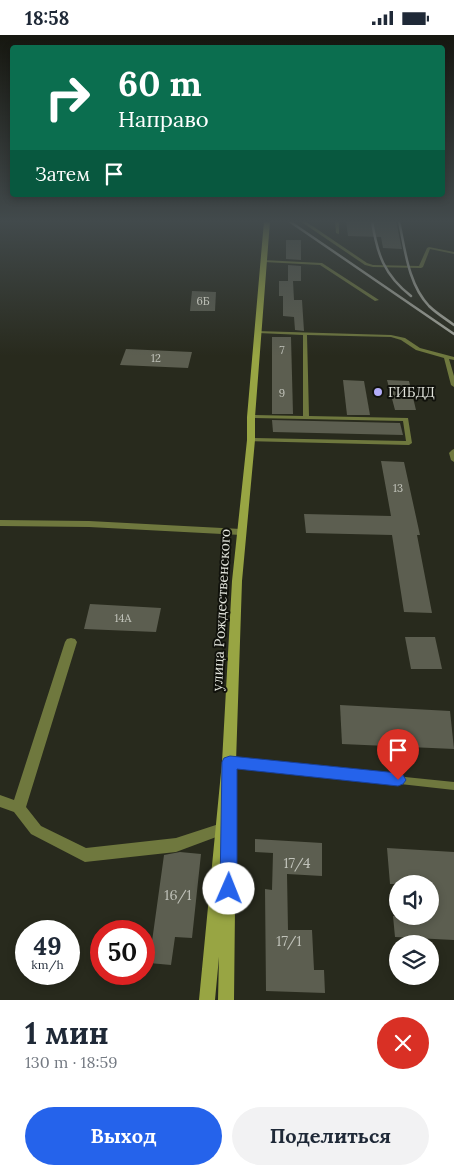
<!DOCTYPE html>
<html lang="ru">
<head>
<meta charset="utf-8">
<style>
	body { margin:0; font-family:Lora,serif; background:#f2f2f3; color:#1f2937; height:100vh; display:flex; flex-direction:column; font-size:19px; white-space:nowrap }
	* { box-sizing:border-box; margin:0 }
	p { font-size:16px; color:#747a83 }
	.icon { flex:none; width:28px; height:28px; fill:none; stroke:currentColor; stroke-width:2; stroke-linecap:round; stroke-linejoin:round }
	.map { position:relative; height:965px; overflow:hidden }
	.sheet { display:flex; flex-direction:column; background:#fff; flex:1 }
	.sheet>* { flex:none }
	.hud { position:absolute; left:10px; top:10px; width:435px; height:152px; border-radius:5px; box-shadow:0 2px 8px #0003; background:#0b6e4f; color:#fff; overflow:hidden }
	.controls { position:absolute; left:389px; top:840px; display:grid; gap:10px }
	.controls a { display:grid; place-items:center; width:50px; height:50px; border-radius:50%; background:#fff; box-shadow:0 2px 8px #0003; font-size:25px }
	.speed { position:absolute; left:15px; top:885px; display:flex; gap:10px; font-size:25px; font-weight:700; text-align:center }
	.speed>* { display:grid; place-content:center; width:65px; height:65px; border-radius:50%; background:#fff; box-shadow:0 2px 8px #0003; line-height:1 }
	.speed small { font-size:12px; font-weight:400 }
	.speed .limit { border:8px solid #d22; background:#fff; color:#111 }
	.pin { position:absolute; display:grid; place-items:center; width:42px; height:42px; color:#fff; margin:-51px -21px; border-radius:50% 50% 50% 0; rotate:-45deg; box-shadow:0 0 5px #0007 }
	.pin .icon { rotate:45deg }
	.me { position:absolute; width:55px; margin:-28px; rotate:1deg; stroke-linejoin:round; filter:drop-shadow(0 0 4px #0008) }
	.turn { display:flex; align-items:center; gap:18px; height:105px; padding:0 25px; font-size:22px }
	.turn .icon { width:65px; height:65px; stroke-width:2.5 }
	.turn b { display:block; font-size:35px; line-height:42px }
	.then { display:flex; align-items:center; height:48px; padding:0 25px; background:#0003; gap:10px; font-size:19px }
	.round { display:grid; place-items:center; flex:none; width:52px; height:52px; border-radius:26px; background:#f2f2f3 }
	.head { display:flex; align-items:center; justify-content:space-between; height:85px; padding:0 25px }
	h1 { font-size:30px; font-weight:700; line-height:38px }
	.action { display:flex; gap:10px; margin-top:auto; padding:10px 25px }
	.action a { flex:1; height:58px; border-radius:30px; background:#2563eb; color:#fff; font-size:20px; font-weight:700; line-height:58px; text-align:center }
	.action a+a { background:#f2f2f3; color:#1f2937 }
	.status { display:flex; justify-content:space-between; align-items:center; height:35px; padding:0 25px; background:#fff; direction:ltr }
	.status svg { height:14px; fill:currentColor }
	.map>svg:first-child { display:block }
	.building { fill:#5c5e50 }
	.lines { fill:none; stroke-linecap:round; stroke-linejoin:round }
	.service { fill:#6f783e; fill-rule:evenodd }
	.minor { fill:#6f783e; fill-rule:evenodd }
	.secondary { fill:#98a543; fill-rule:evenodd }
	.rail { stroke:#a5a79d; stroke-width:2.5 }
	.route { fill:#2563eb; stroke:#184099 }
	.poi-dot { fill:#b3adf9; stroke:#11120c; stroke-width:2 }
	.labels { text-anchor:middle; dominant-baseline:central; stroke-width:4; stroke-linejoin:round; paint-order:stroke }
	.number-label { font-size:11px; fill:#c1c3ba }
	.poi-label { font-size:14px; fill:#e3e5dd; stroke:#11120c; text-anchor:start }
	.street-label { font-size:14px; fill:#e3e5dd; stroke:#11120c }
	.near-number-label { font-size:14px; fill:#c1c3ba }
</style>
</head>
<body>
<div class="status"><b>18:58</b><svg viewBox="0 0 49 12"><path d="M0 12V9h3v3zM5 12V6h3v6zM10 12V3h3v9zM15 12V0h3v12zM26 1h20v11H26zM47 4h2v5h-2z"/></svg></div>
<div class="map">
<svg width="454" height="965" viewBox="0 0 454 965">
	<rect width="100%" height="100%" fill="#282a1d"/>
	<g class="building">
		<path d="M346,186h50l6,28 -19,-1 -2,-11 -33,-1z"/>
		<path d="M286,205h15v20l-15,-1z"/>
		<path d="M288,230l13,1v15h-13z"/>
		<path d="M279,246h14l1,19h8l2,31 -9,-1 -1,-13 -11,-1v-20h-4z"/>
		<path d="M192,256l24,1 -1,19h-25z"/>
		<path d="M272,302h19l2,77h-21z"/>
		<path d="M126,314l66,3 -4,16 -68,-3z"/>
		<path d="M343,345l21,1 6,34h-23z"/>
		<path d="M387,345l22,1 7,29h-21z"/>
		<path d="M272,385l128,3 3,12 -130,-3z"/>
		<path d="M381,426l23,1 16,73h-3l15,78 -28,-1 -12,-77 -86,-2 -2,-19 87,2z"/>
		<path d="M90,569l71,4 -5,24 -72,-3z"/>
		<path d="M405,602h30l7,32h-31z"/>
		<path d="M340,670l110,6 4,38 -112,-5z"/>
		<path d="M255,804l67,4v33l-35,-2 1,56h24l2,40h10l1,23 -59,-2 -1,-102 7,1 1,-37 -18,-1z"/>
		<path d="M387,813l67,4v88l-59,-3 -2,-21h37v-32h-40z"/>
		<path d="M180,817l21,2 -9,84 -17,-1 -4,28 -22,-2 15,-108z"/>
	</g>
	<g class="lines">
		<g class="service">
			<path d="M300,186h5l62,42 6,2 46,1 8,-18 2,-1 25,5v2l-24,-5 -7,18 -2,1 -48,-1 -8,-2z"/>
			<path d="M335,186h4v13l-3,-1z"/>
			<path d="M263,225l59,3 57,37 -4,1 -55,-36 -56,-3h-1z"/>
			<path d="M256,296l135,4 14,3 15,10 34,9v3l-5,-1 5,17v11l-3,-2 -7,-27 -28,-8 -15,-10 -10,-3 -84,-2 2,81 99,2 4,25 -3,2 -160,-4 -1,-1 1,-1 2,-1 155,3 -3,-20 -154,-3 -1,-1 1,-1 2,-1 52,1v-81l-45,-2 -2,-1z"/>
			<path d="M454,414v13l-3,-2 -2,-7 3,-3z"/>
			<path d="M229,724l225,23v8l-225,-25 -3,-1 -1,-2 1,-2z"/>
		</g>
		<g class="minor">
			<path d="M0,485l89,1 152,8 5,3 -5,3 -152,-8 -89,-1z"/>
			<path d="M71,603l4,1 2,3 -51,165 15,19 45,22 90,-10 46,-15 5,2 2,4 -2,4 -51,19 -91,10 -54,-28 -17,-22 -14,-5v-12l14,5 51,-158 2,-3z"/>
		</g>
		<path class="secondary" d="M264,186h6l-15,196v23l-13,141 -6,181 -5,49 3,1 2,4 -2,184h-16l1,-43 -4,43h-16l23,-238 10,-181 15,-141v-23z"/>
		<g class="rail">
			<path d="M289,186l165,113"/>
			<path d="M372,186c5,33 12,54 39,75"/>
			<path d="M399,186c6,28 9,63 30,85 7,7 17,13 25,19"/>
		</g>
	</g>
	<linearGradient id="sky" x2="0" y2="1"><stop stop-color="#161710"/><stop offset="0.58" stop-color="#424a4c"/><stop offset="1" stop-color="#424a4c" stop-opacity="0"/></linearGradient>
	<rect width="454" height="321" fill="url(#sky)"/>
	<path class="route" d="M230,721l168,17 5,2 3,5 -3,4 -5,2 -161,-17v120l-2,6 -6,2 -6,-2 -3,-6 2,-127 2,-4z"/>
	<circle class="poi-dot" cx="378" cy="357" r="5"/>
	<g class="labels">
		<g class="number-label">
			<text x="203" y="266">6Б</text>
			<text x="282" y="315">7</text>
			<text x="156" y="323">12</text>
			<text x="282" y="358">9</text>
			<text x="398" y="453">13</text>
			<text x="123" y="583">14А</text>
		</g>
		<g class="poi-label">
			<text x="388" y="357">ГИБДД</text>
		</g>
		<g class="street-label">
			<text transform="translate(221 575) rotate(-87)">улица Рождественского</text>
		</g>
		<g class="near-number-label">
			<text x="297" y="828">17/4</text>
			<text x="178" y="860">16/1</text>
			<text x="289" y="906">17/1</text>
		</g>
	</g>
</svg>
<div class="controls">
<a><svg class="icon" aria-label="sound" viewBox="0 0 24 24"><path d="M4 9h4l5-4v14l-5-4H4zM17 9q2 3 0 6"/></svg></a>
<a><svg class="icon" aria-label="layers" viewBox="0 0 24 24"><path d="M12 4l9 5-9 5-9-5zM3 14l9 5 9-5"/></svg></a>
</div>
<div class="speed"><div>49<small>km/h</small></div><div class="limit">50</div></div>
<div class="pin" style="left:398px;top:745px;background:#d93025"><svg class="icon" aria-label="arrive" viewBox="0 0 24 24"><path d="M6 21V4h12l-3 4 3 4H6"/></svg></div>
<svg class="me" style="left:229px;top:854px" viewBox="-20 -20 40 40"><circle r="19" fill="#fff"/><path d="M0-13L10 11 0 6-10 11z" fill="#2563eb"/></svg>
<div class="hud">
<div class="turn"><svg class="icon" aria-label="right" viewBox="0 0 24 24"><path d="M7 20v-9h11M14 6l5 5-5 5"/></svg><div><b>60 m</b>Направо</div></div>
<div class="then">Затем<svg class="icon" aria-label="arrive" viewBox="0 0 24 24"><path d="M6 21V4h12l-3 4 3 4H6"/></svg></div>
</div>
</div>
<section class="sheet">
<div class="head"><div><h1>1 мин</h1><p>130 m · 18:59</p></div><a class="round" style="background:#d93025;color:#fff"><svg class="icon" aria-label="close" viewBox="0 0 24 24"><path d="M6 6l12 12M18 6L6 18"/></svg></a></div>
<div class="action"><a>Выход</a><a>Поделиться</a></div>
</section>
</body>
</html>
